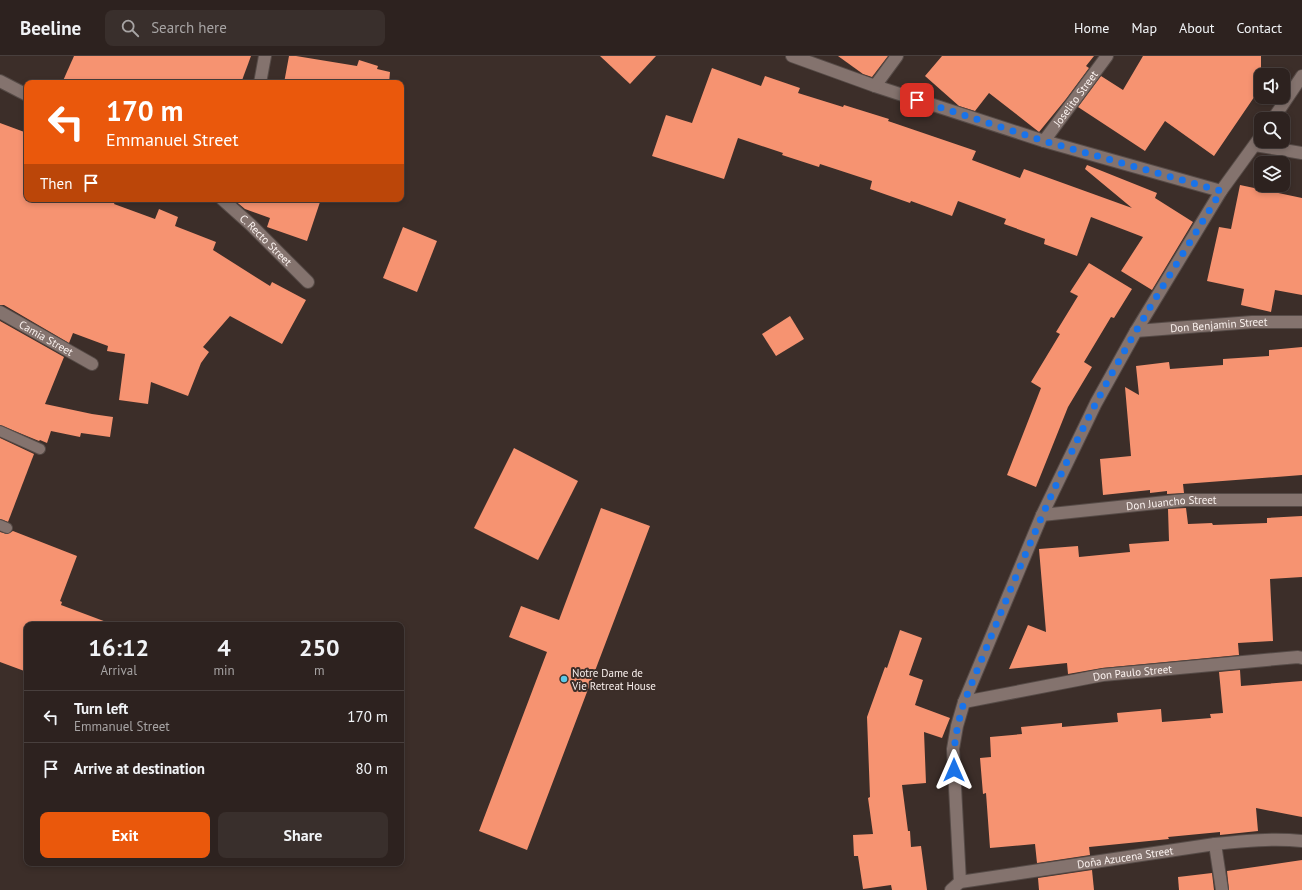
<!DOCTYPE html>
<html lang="en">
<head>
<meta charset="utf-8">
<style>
	body { margin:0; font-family:"PT Sans",sans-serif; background:#392f2c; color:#f1f3f6; height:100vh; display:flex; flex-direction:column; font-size:15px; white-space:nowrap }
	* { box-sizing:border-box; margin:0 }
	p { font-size:13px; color:#a7a4a4 }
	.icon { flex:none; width:22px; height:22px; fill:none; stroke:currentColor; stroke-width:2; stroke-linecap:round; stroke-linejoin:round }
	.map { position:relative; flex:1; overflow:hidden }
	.panel { position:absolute; left:24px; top:566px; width:380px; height:244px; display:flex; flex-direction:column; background:#2d221f; border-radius:8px; box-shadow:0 2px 6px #0003,0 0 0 1px #483f3d }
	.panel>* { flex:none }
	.banner { position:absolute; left:24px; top:24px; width:380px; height:122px; border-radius:8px; box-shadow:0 2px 6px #0003,0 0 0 1px #483f3d; background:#ea580c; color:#fff; overflow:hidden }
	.tools { position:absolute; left:1254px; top:12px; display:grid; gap:8px }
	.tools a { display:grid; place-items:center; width:36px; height:36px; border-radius:8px; background:#2d221f; box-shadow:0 2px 6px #0003,0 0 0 1px #483f3d; font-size:20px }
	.pin { position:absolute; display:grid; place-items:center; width:34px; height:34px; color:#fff; margin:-17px; border-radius:8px; box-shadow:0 2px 6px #0006 }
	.me { position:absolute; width:44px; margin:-22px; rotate:0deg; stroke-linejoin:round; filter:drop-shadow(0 0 3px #0008) }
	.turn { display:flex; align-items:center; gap:14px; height:84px; padding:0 16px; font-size:18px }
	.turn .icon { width:52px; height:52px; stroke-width:2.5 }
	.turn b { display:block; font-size:28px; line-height:34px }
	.then { display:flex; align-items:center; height:38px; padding:0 16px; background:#0003; gap:8px; font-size:15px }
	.eta { display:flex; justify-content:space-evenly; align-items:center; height:68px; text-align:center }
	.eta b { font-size:24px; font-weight:800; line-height:28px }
	.primary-button { display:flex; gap:8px; margin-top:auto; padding:8px 16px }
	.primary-button a { flex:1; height:46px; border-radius:8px; background:#ea580c; color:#fff; font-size:16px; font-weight:800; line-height:46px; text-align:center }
	.primary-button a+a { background:#392f2c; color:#f1f3f6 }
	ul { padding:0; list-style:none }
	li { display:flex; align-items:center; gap:12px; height:52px; padding:0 16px; border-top:1px solid #483f3d }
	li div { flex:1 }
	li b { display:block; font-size:15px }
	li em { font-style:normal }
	header { display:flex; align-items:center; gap:24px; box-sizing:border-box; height:56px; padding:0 20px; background:#2d221f; border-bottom:1px solid #483f3d }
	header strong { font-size:19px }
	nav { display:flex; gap:22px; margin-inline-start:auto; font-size:14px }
	.search { width:280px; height:36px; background:#392f2c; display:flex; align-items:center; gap:10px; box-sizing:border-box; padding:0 14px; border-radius:8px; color:#a7a4a4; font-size:15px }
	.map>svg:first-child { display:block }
	.building { fill:#f69371 }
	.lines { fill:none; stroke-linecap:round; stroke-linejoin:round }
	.lane-casing { stroke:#564b47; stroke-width:12 }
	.street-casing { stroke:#564b47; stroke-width:14 }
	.lane { stroke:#84736e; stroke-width:10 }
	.street { stroke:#84736e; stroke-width:12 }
	.route { stroke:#1a73e8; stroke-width:7; stroke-dasharray:0 12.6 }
	.poi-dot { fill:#5bc8e7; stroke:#3c2e29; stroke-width:1.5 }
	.labels { text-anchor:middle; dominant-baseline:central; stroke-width:4; stroke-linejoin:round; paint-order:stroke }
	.street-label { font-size:11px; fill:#faf1ee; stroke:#3c2e29 }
	.poi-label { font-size:11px; fill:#faf1ee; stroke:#3c2e29; text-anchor:start }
</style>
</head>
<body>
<header>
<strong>Beeline</strong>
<div class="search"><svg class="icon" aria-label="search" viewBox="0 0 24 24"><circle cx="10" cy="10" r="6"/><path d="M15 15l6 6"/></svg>Search here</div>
<nav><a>Home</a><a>Map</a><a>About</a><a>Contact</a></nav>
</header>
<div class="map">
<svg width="1302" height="834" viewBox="0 0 1302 834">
	<rect width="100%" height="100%" fill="#3c2e29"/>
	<g class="building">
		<path d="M74,0h177l-10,27h-179z"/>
		<path d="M289,0h7l61,10 2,-6 19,6 -1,3 13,3 -1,11h-105z"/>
		<path d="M600,0h56l-26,28z"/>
		<path d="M838,0h50l-16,21 -9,-3z"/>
		<path d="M942,0h152l-8,10 3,2 -23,31 -27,33 -50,-39 -14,18 -16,-5 -34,-30z"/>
		<path d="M1143,0h118v31l-47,69 -49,-35 -20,30 -67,-44 23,-31 22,14z"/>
		<path d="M712,12l49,18 4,-10 35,12 -2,5 45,14 1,-2 45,14 -1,2 88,30 -4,9 48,18 4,-9 108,39 -47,-39 2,-4 70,28 -2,5 38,24 -41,68 -31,-19 22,-34 -52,-20 -14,39 -33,-12 1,-5 -41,-15 2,-5 -48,-18 -6,15 -41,-15 -1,2 -40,-14 2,-8 -52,-17 -1,3 -37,-12 1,-2 -45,-15 -14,41 -72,-23 14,-41 26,8z"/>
		<path d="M0,67l27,10v66h89l-2,5 41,15 4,-10 19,8 -3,9 41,16 -3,8 57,36 2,-4 34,18 -24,44 -52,-28 -27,31 6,5 -8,11 -13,33 -37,-14 -3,22 -29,-4 6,-46 -18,-3 1,-5 -35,-13 -4,10 -65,-38h-4z"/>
		<path d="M1240,129l62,13v97l-27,-5 -4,22 -30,-7 3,-16 -37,-8 12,-54 12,2z"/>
		<path d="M233,143h88l-14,42 -40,-14 3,-9 -25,-9z"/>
		<path d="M403,171l34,14 -20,51 -34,-14z"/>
		<path d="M1089,207l43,26 -18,29 -3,-1 -27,45 8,5 -24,40 -32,80 -29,-12 34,-87 -10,-6 29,-48 -4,-2 22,-36 -8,-4z"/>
		<path d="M790,260l14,23 -28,17 -14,-22z"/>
		<path d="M0,265l64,36 -19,47 47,10 21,3 -3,20 -29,-4 -1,4 -29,-6 -4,12 -7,-3 -1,1 -39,-16z"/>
		<path d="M1302,291v128l-119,9 1,9 -17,1v-3l-17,2v-3l-47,5 -3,-36 31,-3 -6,-69 14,8 -3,-29 33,-4 1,7 53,-4v-6l46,-3v-6z"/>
		<path d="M0,382l34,16 -26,68 -8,-3z"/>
		<path d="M514,392l64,33 -40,79 -64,-32z"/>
		<path d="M601,452l49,18 -123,324 -48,-19 68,-179 -38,-15 12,-31 38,14z"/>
		<path d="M1186,452l2,16 24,-1 1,2 54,-2v-5l35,-2v61l-32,2 3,62 -35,2 1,12 -137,13 -34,6 -1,-11 -58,6 19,-44 18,7 -7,-83 39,-3 1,11 51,-5 -1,-8 40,-3 -1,-32z"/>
		<path d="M13,475l64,25 -17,45 2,1 -1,3 48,18v2h-82v47l-27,-10v-130l7,2z"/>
		<path d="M900,574l22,8 -13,37 14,5 -8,25 35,13 -8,20 -18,-6 2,51 -24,2 6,46h2l1,16 10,-1 6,44h-35l-1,-5 -28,4 -5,-33h-4l-1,-21 20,-1 -5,-36 2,-1 -3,-80 18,-50 2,1z"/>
		<path d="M1240,614l1,16 61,-5v136l-46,-9 2,23 -38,4v-3l-52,5 1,2 -80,8 1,8 -53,8 -2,-19 -45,4 -4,-55 -3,1 -3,-36 11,-1 -1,-20 32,-3 -1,-7 41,-4v4l56,-5 -1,-9 44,-4 1,13 49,-4 -1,-4 13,-1 -4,-41z"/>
		<path d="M1302,804v30h-73l-2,-19z"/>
		<path d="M1092,814l2,20h-55l-1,-12z"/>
		<path d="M1212,817l2,17h-35l-1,-13z"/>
	</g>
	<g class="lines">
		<defs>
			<g id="lane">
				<path d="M0,375l40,18"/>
				<path d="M0,469l7,3"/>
			</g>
			<g id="street">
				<path d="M792,0l83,30 169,55 177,50"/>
				<path d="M0,25l27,14"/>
				<path d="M260,27l5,-27"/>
				<path d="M875,30l22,-30"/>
				<path d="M1273,63l29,-43"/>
				<path id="s1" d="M1044,85l63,-85"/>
				<path d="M1255,89l47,8"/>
				<path id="s2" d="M222,143l29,26 57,57"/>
				<path id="s3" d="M0,256l92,52"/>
				<path id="s4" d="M1136,275l116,-9h50"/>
				<path id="s5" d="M1042,459l143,-15h117"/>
				<path id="s6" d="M964,646l139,-27 195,-18 4,1"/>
				<path d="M1215,788l7,46"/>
				<path d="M960,826l-7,-133 4,-23 7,-24 78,-187 54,-112 40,-72 85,-140 40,-55"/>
				<path id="s7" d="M951,834l9,-8 255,-38c29,-3 58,-6 87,-3"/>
			</g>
		</defs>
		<use href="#lane" class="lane-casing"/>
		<use href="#street" class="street-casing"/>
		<use href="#lane" class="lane"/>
		<use href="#street" class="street"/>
	</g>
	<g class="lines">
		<path class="route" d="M917,44l127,41 177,50c-42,70 -87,139 -125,212 -50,96 -90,198 -132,299 -7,24 -11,42 -10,68"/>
	</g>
	<circle class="poi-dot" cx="564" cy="623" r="4"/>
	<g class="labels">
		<g class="street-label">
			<text stroke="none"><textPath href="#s1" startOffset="53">Joselito Street</textPath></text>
			<text stroke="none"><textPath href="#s2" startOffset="60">C. Recto Street</textPath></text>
			<text stroke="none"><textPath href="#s4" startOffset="83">Don Benjamin Street</textPath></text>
			<text stroke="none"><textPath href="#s3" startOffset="53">Camia Street</textPath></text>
			<text stroke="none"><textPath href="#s5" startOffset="130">Don Juancho Street</textPath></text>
			<text stroke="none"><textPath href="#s6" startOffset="171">Don Paulo Street</textPath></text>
			<text stroke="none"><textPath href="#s7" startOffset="179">Doña Azucena Street</textPath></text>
		</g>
		<g class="poi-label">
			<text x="572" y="617">Notre Dame de<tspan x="572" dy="13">Vie Retreat House</tspan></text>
		</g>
	</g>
</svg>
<div class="tools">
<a><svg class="icon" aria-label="sound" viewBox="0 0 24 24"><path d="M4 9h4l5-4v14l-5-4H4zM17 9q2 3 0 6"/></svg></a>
<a><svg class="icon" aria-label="search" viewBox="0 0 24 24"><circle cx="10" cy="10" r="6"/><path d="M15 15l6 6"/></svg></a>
<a><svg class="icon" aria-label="layers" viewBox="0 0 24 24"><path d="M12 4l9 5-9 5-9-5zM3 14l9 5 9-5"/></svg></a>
</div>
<div class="pin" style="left:917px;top:44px;background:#d93025"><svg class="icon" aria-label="arrive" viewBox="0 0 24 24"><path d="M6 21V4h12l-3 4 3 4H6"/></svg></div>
<svg class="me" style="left:954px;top:714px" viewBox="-20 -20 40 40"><path d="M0-17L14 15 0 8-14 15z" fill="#1a73e8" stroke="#fff" stroke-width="4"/></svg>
<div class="banner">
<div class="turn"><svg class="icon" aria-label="left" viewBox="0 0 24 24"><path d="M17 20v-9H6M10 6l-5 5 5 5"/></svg><div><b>170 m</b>Emmanuel Street</div></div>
<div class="then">Then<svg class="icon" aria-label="arrive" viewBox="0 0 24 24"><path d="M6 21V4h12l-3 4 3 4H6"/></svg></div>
</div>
<section class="panel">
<div class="eta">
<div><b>16:12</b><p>Arrival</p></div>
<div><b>4</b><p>min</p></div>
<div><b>250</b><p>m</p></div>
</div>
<ul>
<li><svg class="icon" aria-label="left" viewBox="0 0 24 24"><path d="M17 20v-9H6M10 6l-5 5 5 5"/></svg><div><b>Turn left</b><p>Emmanuel Street</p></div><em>170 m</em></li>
<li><svg class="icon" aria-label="arrive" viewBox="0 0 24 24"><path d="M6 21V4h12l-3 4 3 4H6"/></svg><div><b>Arrive at destination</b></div><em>80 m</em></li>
</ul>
<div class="primary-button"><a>Exit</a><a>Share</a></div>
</section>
</div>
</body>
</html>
